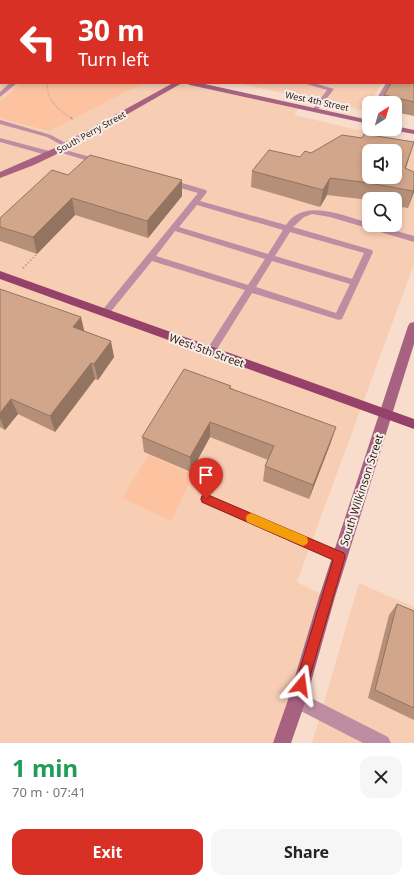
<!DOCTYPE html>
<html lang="en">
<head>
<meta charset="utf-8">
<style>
	body { margin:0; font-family:"Noto Sans",sans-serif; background:#f6f6f6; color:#222; height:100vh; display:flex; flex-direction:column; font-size:15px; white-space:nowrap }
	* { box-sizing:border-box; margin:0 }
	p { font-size:13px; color:#767676 }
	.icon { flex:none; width:22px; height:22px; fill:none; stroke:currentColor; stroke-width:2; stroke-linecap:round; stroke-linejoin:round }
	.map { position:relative; height:743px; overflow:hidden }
	.drawer { display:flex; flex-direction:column; background:#fff; flex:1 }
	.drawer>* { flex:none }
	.banner { position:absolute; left:0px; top:0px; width:414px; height:84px; box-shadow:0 2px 6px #0003; background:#d93025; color:#fff; overflow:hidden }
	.needle { width:26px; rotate:37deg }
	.controls { position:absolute; left:362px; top:96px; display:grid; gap:8px }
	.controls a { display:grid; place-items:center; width:40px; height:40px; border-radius:8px; background:#fff; box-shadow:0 2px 6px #0003; font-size:20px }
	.pin { position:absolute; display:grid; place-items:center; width:34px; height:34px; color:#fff; margin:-41px -17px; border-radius:50% 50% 50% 0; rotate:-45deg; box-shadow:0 0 4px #0007 }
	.pin .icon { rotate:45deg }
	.me { position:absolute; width:44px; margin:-22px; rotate:16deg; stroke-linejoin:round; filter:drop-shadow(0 0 3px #0008) }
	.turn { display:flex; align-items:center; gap:14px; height:84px; padding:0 12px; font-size:18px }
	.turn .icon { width:52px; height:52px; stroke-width:2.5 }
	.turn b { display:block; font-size:28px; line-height:34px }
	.round { display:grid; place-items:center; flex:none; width:42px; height:42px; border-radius:12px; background:#f6f6f6 }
	.summary { display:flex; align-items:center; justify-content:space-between; height:68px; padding:0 12px }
	h1 { font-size:24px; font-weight:700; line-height:30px; color:#1e9e55 }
	.cta { display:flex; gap:8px; margin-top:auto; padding:8px 12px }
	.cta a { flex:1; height:46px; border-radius:12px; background:#d93025; color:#fff; font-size:16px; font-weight:700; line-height:46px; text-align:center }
	.cta a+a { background:#f6f6f6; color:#222 }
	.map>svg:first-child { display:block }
	.built { fill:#f7cdb4; fill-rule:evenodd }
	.green { fill:#fdc3a0 }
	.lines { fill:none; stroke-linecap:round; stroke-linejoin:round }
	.path-far1 { stroke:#a79082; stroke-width:1.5; stroke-dasharray:0.5 1.5; stroke-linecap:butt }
	.path { stroke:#a79082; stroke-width:2; stroke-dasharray:1 2.5; stroke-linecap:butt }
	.lane { fill:#bd8da1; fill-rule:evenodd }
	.street { fill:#bd8da1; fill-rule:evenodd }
	.secondary { fill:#a76181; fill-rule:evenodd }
	.primary { fill:#95416a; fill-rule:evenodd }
	.wall { fill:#b58f78 }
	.shaded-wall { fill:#937461 }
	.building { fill:#d2a68b; stroke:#937461; fill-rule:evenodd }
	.route { fill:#d93025; stroke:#8d1f18 }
	.slow { fill:#f59e0b }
	.labels { text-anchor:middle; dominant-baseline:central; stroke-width:4; stroke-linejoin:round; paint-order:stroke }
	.far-street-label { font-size:9px; fill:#2c1c12; stroke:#f8eee9 }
	.street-label { font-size:11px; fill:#2c1c12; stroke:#f8eee9 }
</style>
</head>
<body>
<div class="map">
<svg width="414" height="743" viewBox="0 0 414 743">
	<rect width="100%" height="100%" fill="#f9ddcc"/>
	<g class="built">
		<path d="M0,0h330l-329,1v82h189l110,24 -6,8 120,28v121l-117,318 30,15 -45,146h-282zM369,151h26v26h-26zM369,199h26v26h-26z"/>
		<path d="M237,83h145l-17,28z"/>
		<path d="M359,583l55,24v136h-102z"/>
	</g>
	<g class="green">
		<path d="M23,83h120l-94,48 -49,-13v-16z"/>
		<path d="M149,455l44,20 -22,46 -49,-23z"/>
	</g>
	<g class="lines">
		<path class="path-far1" d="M47,83c0,18 11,27 26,36"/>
		<g class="path">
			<path d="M71,118l2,1"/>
			<path d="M23,268l14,-14"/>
		</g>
		<g class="lane">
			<path d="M202,0h9l1,1h-11z"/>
			<path d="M414,39v5l-1,1v-5z"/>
			<rect x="0" y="69" width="1" height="4"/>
			<path d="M10,83h7l-17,14v-5z"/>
			<path d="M303,83h11l20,6 -17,22 -5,-1 15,-20z"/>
			<path d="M386,83h6l-12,20h-6z"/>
			<path d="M369,114v9h-5l-1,-1 4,-7z"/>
			<path d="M0,120l51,15 20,11 -6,1 -18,-10 -47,-13z"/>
			<path d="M0,138l53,14 1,2 -4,2 -50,-14z"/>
			<path d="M58,148l43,12 1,2 -4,2 -42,-13 -2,-1z"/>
			<path d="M166,180h6l34,10 1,2 -7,9 86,24c18,-28 58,-9 83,-2v2h6l39,11v6l-84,-25 -18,-3 -8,3 -11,10 79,23 1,2 -31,67 -3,1 -87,-27 -38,61h-6l-2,-3 39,-61 -93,-29 -44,54 -3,1 -5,-3 98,-120 -32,-9zM197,205l86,25 -15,24 -89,-27zM175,231l90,28 -17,26 -92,-29zM290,232l74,21 -12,26 -77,-23zM272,261l78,23 -14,29 -80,-26z"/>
			<path d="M206,494l138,59 2,4 -2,4 -4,2 -4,-2 -134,-58 -2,-4 2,-4z"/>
		</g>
		<path class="street" d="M297,691l91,46 3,6h-28l-72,-37 -3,-6 3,-6z"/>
		<g class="secondary">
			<path d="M173,83h9l-121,69 -27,13 -34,13v-6l55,-24z"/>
			<path d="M186,83h14l169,37v4l-179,-39z"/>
			<path d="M395,126l19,4v4l-22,-4 3,-1z"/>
			<path d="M414,322v22l-79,253 -29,103 -15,43h-18l15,-43 31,-103 89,-271 2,-3z"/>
		</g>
		<g class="primary">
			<rect x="0" y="38" width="1" height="4"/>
			<path d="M0,271l414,148v10l-414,-150z"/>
		</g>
	</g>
	<g class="wall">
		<path d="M0,0h179l-2,1h-176v15l-1,-1z"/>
		<path d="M414,71v45l-19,-4v-9h-13l2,-8z"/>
		<path d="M311,153l98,5 -3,10 8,24 -6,16 -13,-2v-7h-26v1l-42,-5 -7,12 -69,-20 1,-16 48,-14z"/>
		<path d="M68,175l114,5v16l-34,42 -73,-23 -38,39 -37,-13v-23z"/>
		<path d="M0,289l84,42 30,26 -16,23 -3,-1 -40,53 -37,-18 -13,16 -5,-3z"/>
		<path d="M231,386v2l100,54 -22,57 -46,-18 2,-15 3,-6 -58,-23 -19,35 -47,-20 -2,-15z"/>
		<path d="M397,604l17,7v109l-46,-22 21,-83z"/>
	</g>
	<g class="shaded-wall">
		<path d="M160,0h19l-2,1h-18z"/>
		<path d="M414,142l-5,16 -9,27 5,-17z"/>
		<path d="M330,178l-3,17 -7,12 3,-17z"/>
		<path d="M182,180v16l-34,42 -1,-17z"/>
		<path d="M414,188v4l-6,16 5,-17z"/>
		<path d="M72,198l3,17 -38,39 -4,-17z"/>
		<path d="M81,317l4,17 -12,-7z"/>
		<path d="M111,341l3,16 -16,23 -4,-16z"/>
		<path d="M91,363l4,16 -40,53 -5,-16z"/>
		<path d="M11,399l7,15 -13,16 -5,-12v-5z"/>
		<path d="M210,422v15l-19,35 -1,-15z"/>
		<path d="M336,427l-5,15 -22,57 4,-14z"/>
	</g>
	<g class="building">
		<path d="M0,0h160l-1,1h-158v1h-1z"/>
		<path d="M413,71h1v31l-30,-7 7,-12h22z"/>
		<path d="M364,134l50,8 -9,26 9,4v16l-1,3 -44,-8 -39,-5 -7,12 -71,-19 17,-21 31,7 5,-6 6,2 31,-18 20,3zM369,151h26v26h-26z"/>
		<path d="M90,155l92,25 -35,41 -75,-23 -39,39 -33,-10v-9l52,-48 16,5z"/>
		<path d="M0,289l81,28 -8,10 38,14 -17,23 -3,-1 -41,53 -39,-17 -11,14z"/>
		<path d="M184,369l47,17 -2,2 107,39 -23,58 -48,-19 9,-20 -64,-24 -20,35 -48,-20z"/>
		<path d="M397,604l17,7v97l-39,-18z"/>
	</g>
	<path class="route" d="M206,494l138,59 1,4 -39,133 -5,2 -4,-2 -2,-5 38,-125 -131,-58 -1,-3 1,-3z"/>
	<path class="slow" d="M251,513l56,24 1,4 -1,3 -4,2 -56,-24 -1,-4 1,-3z"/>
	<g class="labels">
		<g class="far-street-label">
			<text transform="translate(317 101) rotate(12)">West 4th Street</text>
			<text transform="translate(91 132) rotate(-29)">South Perry Street</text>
		</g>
		<g class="street-label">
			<text transform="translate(207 350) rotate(20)">West 5th Street</text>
			<text transform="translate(361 490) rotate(-72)">South Wilkinson Street</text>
		</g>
	</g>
</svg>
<div class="controls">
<a><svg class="needle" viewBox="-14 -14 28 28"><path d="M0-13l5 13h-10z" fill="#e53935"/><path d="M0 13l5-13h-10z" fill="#767676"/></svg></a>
<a><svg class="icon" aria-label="sound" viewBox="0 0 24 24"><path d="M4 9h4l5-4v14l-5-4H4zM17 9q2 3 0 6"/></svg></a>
<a><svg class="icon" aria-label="search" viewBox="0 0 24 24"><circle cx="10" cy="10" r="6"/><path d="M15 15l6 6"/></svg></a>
</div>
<div class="pin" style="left:206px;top:499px;background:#d93025"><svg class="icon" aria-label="arrive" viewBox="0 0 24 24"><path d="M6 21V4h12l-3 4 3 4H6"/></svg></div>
<svg class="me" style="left:301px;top:685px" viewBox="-20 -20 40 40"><path d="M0-17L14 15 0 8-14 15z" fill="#d93025" stroke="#fff" stroke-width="4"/></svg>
<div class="banner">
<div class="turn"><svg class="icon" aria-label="left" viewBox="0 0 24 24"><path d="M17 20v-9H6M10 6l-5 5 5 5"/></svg><div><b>30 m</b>Turn left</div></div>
</div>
</div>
<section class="drawer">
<div class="summary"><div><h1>1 min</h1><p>70 m · 07:41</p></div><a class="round"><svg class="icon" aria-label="close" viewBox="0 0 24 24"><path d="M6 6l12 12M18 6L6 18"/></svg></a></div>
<div class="cta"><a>Exit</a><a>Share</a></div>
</section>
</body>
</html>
